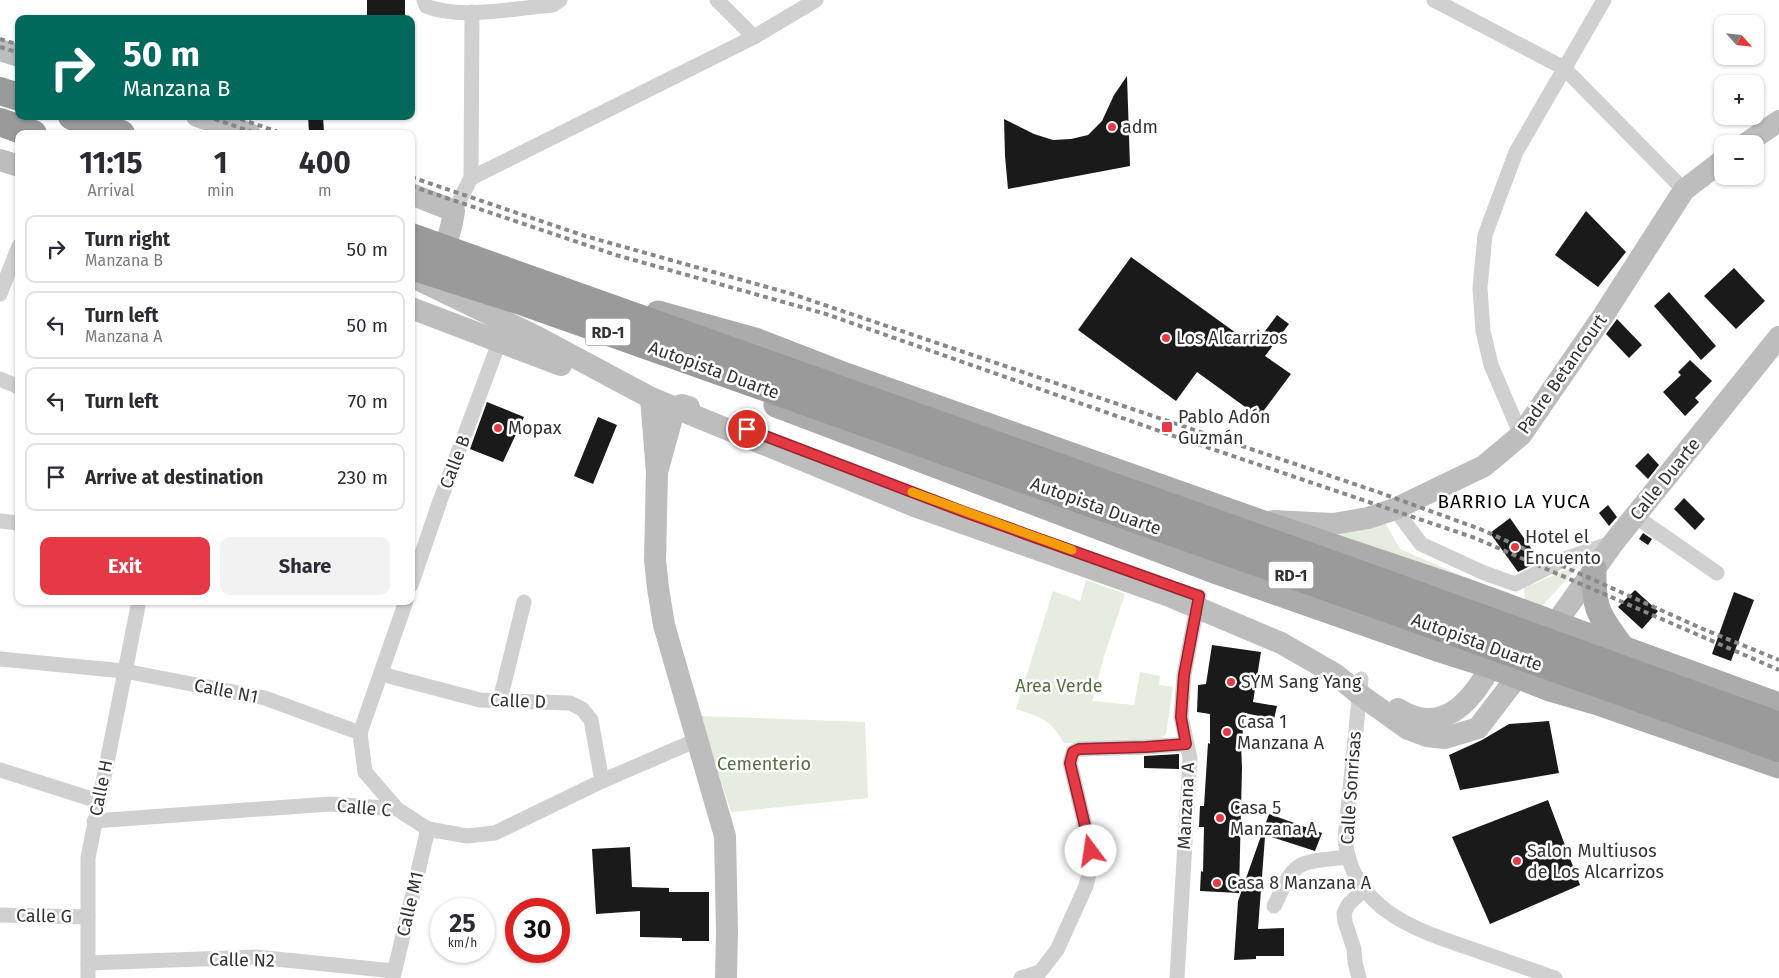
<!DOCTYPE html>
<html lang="en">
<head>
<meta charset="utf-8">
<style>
	body { margin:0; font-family:"Fira Sans",sans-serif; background:#f2f2f3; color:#2b2b33; height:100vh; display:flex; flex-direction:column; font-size:19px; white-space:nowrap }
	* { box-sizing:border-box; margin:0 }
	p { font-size:16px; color:#7c7c81 }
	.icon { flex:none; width:28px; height:28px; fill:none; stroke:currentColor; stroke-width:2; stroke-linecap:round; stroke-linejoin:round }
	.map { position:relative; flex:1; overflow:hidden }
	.details { position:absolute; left:15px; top:130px; width:400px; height:475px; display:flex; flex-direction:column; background:#fff; border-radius:10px; box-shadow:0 1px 4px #0004 }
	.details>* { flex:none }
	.hud { position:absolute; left:15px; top:15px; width:400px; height:105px; border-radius:10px; box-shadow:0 1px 4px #0004; background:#00695c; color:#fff; overflow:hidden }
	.needle { width:32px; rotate:117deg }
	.fabs { position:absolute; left:1714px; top:15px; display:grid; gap:10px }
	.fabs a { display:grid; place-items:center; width:50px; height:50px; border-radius:10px; background:#fff; box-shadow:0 1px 4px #0004; font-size:25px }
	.speed { position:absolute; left:430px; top:898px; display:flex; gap:10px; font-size:25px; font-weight:700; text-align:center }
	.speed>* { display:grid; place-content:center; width:65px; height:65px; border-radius:50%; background:#fff; box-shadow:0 1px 4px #0004; line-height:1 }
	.speed small { font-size:12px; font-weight:400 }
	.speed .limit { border:8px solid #d22; background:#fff; color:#111 }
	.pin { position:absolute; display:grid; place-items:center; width:42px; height:42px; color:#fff; margin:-21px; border:2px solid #fff; border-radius:50%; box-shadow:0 1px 5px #0007 }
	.me { position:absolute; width:55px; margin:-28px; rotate:346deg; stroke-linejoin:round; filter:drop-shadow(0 0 4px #0008) }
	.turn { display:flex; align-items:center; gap:18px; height:105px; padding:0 25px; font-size:22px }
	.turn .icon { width:65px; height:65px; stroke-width:2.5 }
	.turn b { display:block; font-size:35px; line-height:42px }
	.eta { display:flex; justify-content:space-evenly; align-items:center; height:85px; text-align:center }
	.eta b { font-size:30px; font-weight:700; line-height:35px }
	.button { display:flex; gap:10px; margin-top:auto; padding:10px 25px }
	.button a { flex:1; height:58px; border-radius:10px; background:#e63946; color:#fff; font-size:20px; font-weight:700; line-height:58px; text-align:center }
	.button a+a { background:#f2f2f3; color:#2b2b33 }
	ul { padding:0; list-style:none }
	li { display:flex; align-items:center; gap:15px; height:68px; margin:0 10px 8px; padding:0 15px; border:2px solid #e1e1e2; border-radius:10px }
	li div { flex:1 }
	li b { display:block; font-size:19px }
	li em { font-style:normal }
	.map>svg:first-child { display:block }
	.green { fill:#e6ecdf }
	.building { fill:#1a1a1a }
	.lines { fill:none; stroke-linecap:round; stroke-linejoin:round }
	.street { stroke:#d0d0d0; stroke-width:15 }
	.secondary { stroke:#bdbdbd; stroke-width:22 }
	.primary { stroke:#ababab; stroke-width:25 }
	.highway { stroke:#9a9a9a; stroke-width:28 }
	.rail { stroke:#888; stroke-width:4; stroke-dasharray:5 4; stroke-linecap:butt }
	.highway-bridge { stroke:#9a9a9a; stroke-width:28 }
	.route-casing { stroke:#96252e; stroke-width:12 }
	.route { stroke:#e63946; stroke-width:9 }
	.slow { stroke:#f59e0b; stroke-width:9 }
	.poi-dot { fill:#e63946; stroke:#fff; stroke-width:2 }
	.labels { text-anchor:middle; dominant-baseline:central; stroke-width:5; stroke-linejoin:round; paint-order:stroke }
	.shield { fill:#fff; stroke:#707070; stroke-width:1 }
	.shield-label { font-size:16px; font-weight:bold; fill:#333 }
	.poi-label { font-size:18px; fill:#333; stroke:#fff; text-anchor:start }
	.street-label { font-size:18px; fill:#333; stroke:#fff }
	.park-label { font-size:18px; fill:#56703f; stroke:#fff }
	.neighbourhood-label { font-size:19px; letter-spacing:1px; fill:#000; stroke:#fff }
</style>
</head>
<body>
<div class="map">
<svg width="1779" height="978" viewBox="0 0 1779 978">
	<rect width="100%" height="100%" fill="#fff"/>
	<g class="green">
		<path d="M1386,524l14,25 81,35 29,9 1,9 -181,-67z"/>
		<path d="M1582,563l-44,47 -13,-5 -1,-17z"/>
		<path d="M1086,580l39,14 -21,62 -12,45 42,4 6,-33 20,4 -1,9 14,2 -7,47c-9,14 -83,9 -102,9 -14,-25 -22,-25 -48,-34l37,-118 27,10z"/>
		<path d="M700,716l165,6 3,76 -137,14z"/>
	</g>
	<g class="building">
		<rect x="367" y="0" width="38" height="18"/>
		<path d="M1127,76l3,90 -122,23 -3,-33 -1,-37 30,15 19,6 18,-1 17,-4 14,-14 12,-26z"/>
		<path d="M308,116h15l1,16 -15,1z"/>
		<path d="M1586,211l40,41 -28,35 -43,-32z"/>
		<path d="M1131,257l123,89 23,-31 12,9 -24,32 26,18 -32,43 -62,-45 -21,29 -98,-71z"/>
		<path d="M1734,268l31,33 -29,28 -32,-33z"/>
		<path d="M1669,292l47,54 -15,14 -47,-54z"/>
		<path d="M1617,319l25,26 -13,13 -23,-24z"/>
		<path d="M1690,360l22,21 -17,17 4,4 -14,14 -22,-24 18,-17 -3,-3z"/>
		<path d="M487,402l37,15 -21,45 -33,-13z"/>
		<path d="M598,417l19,8 -24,59 -19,-8z"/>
		<path d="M1648,453l11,12 -11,14 -13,-13z"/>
		<path d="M1684,498l21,21 -10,11 -21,-21z"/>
		<path d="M1608,505l9,12 -8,9 -10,-13z"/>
		<path d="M1510,518l30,43 -22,11 -28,-39z"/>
		<path d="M1643,533l9,6 -4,6 -9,-6z"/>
		<path d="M1635,590l23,21 -16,18 -24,-22z"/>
		<path d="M1734,592l20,8 -23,61 -19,-7z"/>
		<path d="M1212,645l49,7 -8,50 24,4 -3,13 -30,-6 -2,30h-1l1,25 -3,125 -39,-2 1,-20 2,1 1,-45h-5l1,-21h4l4,-63 2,1v-30l-13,-2 1,-27 8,-1z"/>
		<path d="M1549,721l10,52 -99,17 -11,-35 33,-15 27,-16z"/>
		<path d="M1179,754v15l-35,-1v-12z"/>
		<path d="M1548,800l32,85 -90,39 -38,-87z"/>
		<path d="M1269,814l53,19 -7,18 -53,-17z"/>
		<path d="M1261,836l4,1 -7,92 26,-1v28h-28v3l-22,1 4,-59z"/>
		<path d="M630,847l2,40 37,1v4h40v49h-27v-3l-42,-1v-26l-44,3 -4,-65z"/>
	</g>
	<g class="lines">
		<g class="street">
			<path d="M424,0l2,6c33,14 91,2 127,-1l7,-5"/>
			<path d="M717,0l37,37"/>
			<path d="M1434,0l130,68 120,122"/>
			<path d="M471,178l1,-166"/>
			<path d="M454,211l17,-33 283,-141 62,-37"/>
			<path d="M0,294l19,-48"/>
			<path d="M0,379l19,8"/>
			<path d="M1521,435l-30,-70 -8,-34 -3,-43 5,-53 31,-83 88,-152"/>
			<path d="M1395,509l26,35 61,28 33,12 52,-26 47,-16"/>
			<path d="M1635,516l82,57"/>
			<path d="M0,521l19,2"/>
			<path d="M411,585l29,-84 60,-161"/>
			<path d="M0,659l124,12 141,27 95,35 5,39 32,37"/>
			<path d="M381,674l99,26 90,3 12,6 9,11 11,61"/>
			<path d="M1361,679l-16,160c7,70 70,91 127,110 28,10 55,19 83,29"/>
			<path d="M500,700l24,-98"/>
			<path d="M360,733l46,-132"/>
			<path d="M0,770l98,31"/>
			<path d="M94,821l236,-17 67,5 31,20 39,7 28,-3 107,-52 95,-41"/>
			<path d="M1274,906c7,-13 14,-36 29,-42 13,-5 30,-5 44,-7"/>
			<path d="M0,915l88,2"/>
			<path d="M88,963l168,-6 138,14"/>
			<path d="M88,978v-120l51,-257"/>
			<path d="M393,978l35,-149"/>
			<path d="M1021,978l19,-6 17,-22 29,-64 5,-20v-15l-21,-88 3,-11 6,-3 67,-2 40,-3"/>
			<path d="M1177,978l13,-220 -9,-41 3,-42 15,-79"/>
			<path d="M1359,978l-4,-16 -1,-13 -9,-27 -1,-9 4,-8 16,-16"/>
		</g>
		<g class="secondary">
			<path d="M0,50l19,6"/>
			<path d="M197,116l53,18"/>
			<path d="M1745,144l34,-23"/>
			<path d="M0,160l19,6"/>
			<path d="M411,194l43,17 -2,12 -7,26"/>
			<path d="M411,276l126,61 114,61 266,109 255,90 109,46 54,31 24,20 49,35 19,7 18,2 33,-10 39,-51 97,-135 165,-205"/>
			<path d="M411,308l150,57"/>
			<path d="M651,398l6,74 -2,88 3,28 6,37 61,211 2,95 -1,47"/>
			<path d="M657,472l18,-65 7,-2 7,2"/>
			<path d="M1273,521l60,3 35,-6 27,-9 89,-43 37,-31 82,-119 81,-126 38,-29"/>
			<path d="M1398,709c49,32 82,-18 100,-58"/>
		</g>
		<g class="primary">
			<path d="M658,313l97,27 85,33 418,148 203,68 318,116"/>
			<path d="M776,405l441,167 220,77 54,17 59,23 48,14 181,63"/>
			<path d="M1594,569c-1,40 5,47 28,78"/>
		</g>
		<g class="highway">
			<path d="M0,91l19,6"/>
			<path d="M72,116l49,18"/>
			<path d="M0,122l33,12"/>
			<path d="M411,237l399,142"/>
			<path d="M411,266l113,36 280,99"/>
		</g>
		<g class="rail">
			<path d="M0,39l19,6"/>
			<path d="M0,47l19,6"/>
			<path d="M206,116l52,18"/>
			<path d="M232,116l52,18"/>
			<path d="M411,177l174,59 207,58 583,197 105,38 223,100 76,31"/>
			<path d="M411,186l205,69 210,59 339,119 310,105 304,132"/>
		</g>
		<g class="highway-bridge">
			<path d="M810,379l538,191 431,156"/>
			<path d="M804,401l975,347"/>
		</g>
	</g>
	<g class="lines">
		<defs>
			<path id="route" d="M747,429l220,84 232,83 -15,79 -3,42 5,27 -40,3 -67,2 -6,3 -3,11 21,88"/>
		</defs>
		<use href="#route" class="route-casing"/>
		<use href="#route" class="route"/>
		<path class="slow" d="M912,492l160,58"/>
	</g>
	<g class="poi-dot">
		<circle cx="1112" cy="127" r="5"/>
		<circle cx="1166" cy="338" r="5"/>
		<rect x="1161" y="421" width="12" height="12" rx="2.5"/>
		<circle cx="498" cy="428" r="5"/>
		<circle cx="1515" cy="547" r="5"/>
		<circle cx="1231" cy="682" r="5"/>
		<circle cx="1227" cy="732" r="5"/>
		<circle cx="1220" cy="818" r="5"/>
		<circle cx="1517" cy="861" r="5"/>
		<circle cx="1217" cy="883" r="5"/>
	</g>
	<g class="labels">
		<g class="shield">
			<rect x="585.5" y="318.5" width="45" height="27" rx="4"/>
			<rect x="1268.5" y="561.5" width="45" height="27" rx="4"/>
		</g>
		<g class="shield-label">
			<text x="608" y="332">RD-1</text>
			<text x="1291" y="575">RD-1</text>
		</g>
		<g class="poi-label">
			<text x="1122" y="127">adm</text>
			<text x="1176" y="338">Los Alcarrizos</text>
			<text x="1178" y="417">Pablo Adón<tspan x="1178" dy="21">Guzmán</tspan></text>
			<text x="508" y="428">Mopax</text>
			<text x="1525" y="537">Hotel el<tspan x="1525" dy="21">Encuento</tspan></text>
			<text x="1241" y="682">SYM Sang Yang</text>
			<text x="1237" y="722">Casa 1<tspan x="1237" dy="21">Manzana A</tspan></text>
			<text x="1230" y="808">Casa 5<tspan x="1230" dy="21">Manzana A</tspan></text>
			<text x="1527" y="851">Salon Multiusos<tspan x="1527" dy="21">de Los Alcarrizos</tspan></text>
			<text x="1227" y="883">Casa 8 Manzana A</text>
		</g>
		<g class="street-label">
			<text transform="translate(714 370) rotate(20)">Autopista Duarte</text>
			<text transform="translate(1562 374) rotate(-55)">Padre Betancourt</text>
			<text transform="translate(455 462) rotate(-69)">Calle B</text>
			<text transform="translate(1665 479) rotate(-51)">Calle Duarte</text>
			<text transform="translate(1096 506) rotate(20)">Autopista Duarte</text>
			<text transform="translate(1477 642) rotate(20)">Autopista Duarte</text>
			<text transform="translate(226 691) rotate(11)">Calle N1</text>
			<text transform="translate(518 701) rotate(2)">Calle D</text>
			<text transform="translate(101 788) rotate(-79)">Calle H</text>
			<text transform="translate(1351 788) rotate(-86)">Calle Sonrisas</text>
			<text transform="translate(1186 806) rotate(-87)">Manzana A</text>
			<text transform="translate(364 808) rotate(5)">Calle C</text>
			<text transform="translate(410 904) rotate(-77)">Calle M1</text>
			<text transform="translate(44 916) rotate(1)">Calle G</text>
			<text transform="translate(242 960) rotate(1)">Calle N2</text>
		</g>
		<g class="park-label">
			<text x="1059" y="686">Area Verde</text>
			<text x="764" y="764">Cementerio</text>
		</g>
		<g class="neighbourhood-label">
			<text x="1514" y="501">BARRIO LA YUCA</text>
		</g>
	</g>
</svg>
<div class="fabs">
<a><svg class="needle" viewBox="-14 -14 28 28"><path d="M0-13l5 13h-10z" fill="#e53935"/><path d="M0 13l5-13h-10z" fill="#7c7c81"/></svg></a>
<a>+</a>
<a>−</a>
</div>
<div class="speed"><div>25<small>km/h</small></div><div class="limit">30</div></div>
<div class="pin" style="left:747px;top:429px;background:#d93025"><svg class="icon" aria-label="arrive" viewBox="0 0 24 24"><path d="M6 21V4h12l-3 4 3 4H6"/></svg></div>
<svg class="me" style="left:1091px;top:851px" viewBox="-20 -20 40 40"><circle r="19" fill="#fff"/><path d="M0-13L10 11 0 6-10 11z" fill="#e63946"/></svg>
<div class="hud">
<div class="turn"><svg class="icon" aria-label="right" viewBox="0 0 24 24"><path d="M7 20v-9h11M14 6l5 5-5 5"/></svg><div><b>50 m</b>Manzana B</div></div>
</div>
<section class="details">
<div class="eta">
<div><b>11:15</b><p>Arrival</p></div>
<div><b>1</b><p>min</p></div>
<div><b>400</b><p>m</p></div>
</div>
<ul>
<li><svg class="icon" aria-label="right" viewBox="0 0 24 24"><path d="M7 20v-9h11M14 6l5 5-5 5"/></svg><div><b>Turn right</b><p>Manzana B</p></div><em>50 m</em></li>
<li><svg class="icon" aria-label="left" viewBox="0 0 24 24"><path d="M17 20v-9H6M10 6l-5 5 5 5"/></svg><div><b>Turn left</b><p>Manzana A</p></div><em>50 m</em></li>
<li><svg class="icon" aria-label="left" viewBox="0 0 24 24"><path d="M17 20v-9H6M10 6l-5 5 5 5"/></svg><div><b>Turn left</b></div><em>70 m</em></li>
<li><svg class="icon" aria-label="arrive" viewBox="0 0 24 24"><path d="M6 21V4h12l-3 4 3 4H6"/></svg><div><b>Arrive at destination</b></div><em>230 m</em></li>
</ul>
<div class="button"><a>Exit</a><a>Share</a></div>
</section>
</div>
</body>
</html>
